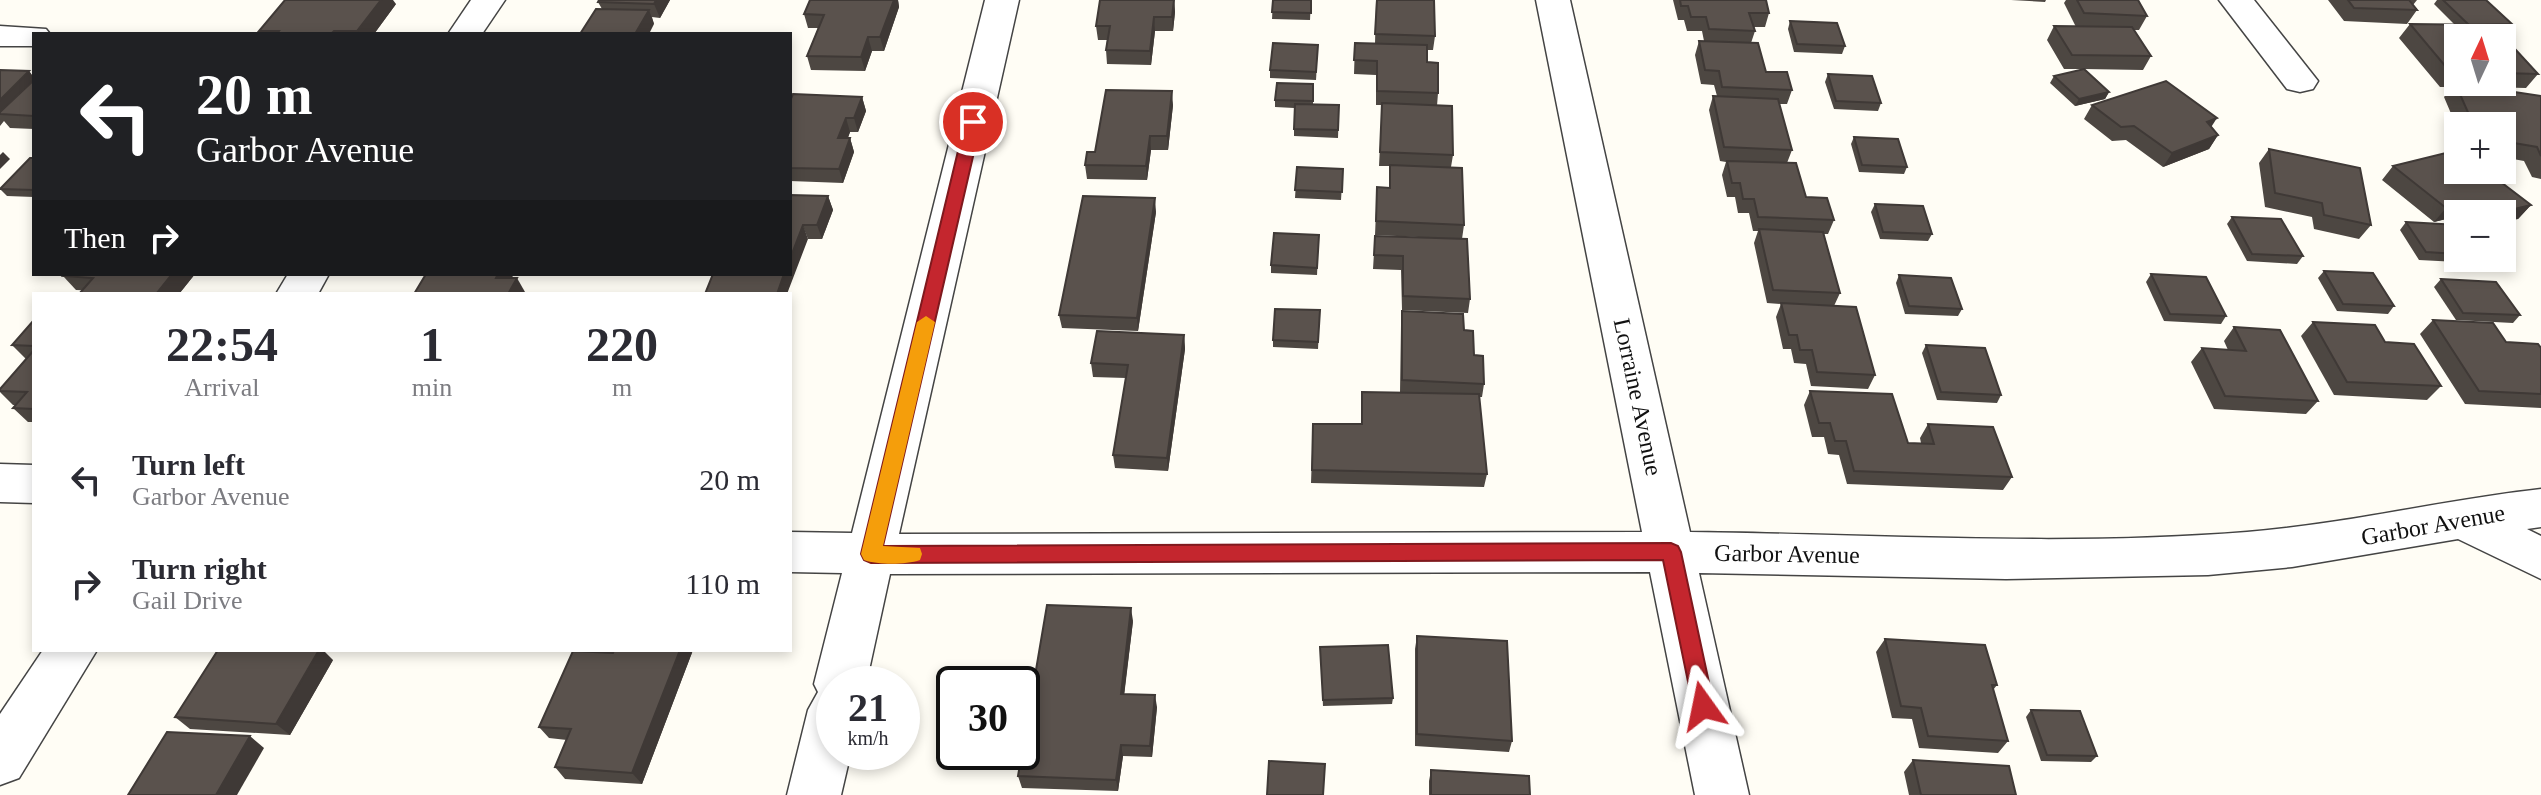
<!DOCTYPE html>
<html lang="en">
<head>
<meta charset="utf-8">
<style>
	body { margin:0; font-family:"Times New Roman",serif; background:#f7f7f7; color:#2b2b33; height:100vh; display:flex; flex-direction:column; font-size:30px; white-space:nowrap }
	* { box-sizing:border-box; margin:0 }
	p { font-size:26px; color:#7c7c81 }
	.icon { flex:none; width:44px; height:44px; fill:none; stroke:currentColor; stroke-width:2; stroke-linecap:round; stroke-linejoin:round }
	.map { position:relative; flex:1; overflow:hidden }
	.sheet { position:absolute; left:32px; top:292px; width:760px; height:360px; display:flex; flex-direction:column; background:#fff; border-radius:0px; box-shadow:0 4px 12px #0003 }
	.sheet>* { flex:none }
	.hud { position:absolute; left:32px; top:32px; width:760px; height:244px; border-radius:0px; box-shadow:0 4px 12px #0003; background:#202124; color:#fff; overflow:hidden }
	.needle { width:52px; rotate:4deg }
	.fabs { position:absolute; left:2444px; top:24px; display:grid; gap:16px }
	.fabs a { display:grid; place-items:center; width:72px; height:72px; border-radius:0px; background:#fff; box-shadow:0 4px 12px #0003; font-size:40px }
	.speed { position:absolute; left:816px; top:666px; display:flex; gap:16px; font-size:40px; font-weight:700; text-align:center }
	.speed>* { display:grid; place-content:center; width:104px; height:104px; border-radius:50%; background:#fff; box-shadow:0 4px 12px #0003; line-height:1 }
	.speed small { font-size:20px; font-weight:400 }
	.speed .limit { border:4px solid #111; border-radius:12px; background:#fff; color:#111 }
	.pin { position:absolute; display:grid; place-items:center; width:68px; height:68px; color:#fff; margin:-34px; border:4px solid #fff; border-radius:50%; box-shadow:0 2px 8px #0007 }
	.me { position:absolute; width:88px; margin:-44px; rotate:348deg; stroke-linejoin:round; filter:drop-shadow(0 0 6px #0008) }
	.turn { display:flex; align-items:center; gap:28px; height:168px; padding:0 32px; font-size:36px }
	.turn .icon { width:104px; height:104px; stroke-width:2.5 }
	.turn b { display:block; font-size:56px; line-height:68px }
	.then { display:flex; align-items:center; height:76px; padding:0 32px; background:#0003; gap:16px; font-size:30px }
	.eta { display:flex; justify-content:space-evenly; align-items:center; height:136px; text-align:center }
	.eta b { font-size:48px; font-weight:700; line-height:56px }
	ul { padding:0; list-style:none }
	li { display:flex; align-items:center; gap:24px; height:104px; padding:0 32px }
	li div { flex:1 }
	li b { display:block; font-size:30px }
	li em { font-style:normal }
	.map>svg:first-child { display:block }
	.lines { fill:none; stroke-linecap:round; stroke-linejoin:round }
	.minor-casing { stroke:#444; stroke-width:3 }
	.minor { fill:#fff; fill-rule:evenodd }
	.wall { fill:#4d4742; fill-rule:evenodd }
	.shaded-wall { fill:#3f3936 }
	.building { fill:#5a524d; stroke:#3f3936; stroke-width:2 }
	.route { fill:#c4262e; stroke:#7f191e; stroke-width:2 }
	.slow { fill:#f59e0b }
	.labels { text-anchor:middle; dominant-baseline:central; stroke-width:8; stroke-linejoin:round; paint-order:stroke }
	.street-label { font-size:24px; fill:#111; stroke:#fff }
</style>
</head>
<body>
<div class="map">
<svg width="2541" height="795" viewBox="0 0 2541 795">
	<rect width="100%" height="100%" fill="#fffdf5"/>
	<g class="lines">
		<defs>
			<g id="minor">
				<path d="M471,0h34l-23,34h-34z"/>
				<path d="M985,0h34l-120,534 743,-2 -106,-532h34l120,532c185,2 372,15 557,0 99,-8 196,-32 294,-43v38l-14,2 14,7v43l-83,-40 -166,28 -84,8 -202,4 -307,-6 50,222h-54l-45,-223 -760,2 -24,110h-32v68h17l-10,43h-54l21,-85 10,-18 -4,-8 28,-111 -52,-1v-40l62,1z"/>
				<path d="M2219,0h35l64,81 -5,8 -13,3 -13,-3z"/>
				<path d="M0,26l46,3 4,5h-16v12h-34z"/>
				<path d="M288,274h41l-11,20h-42z"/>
				<path d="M0,464l34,1v38l-34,-1z"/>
				<path d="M43,650h54l-78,128 -19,7v-71z"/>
			</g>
		</defs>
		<use href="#minor" class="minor-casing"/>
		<use href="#minor" class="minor"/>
	</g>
	<g class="wall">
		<path d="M599,0h71l-10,18 -8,-1 2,7 -52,-15 -4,-7z"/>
		<path d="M810,0h88l1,7 -15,44h-12l-7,20 -54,-1 -4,-14 11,-28h-10l-4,-14z"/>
		<path d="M1174,0l1,12 -2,19h-18l-4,34 -44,-1 -1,-14 1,-10h-9l-2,-14z"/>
		<path d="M1273,0h38l-1,20 -38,-1z"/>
		<path d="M1376,0l59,36 -2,14h-6v12l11,31 -1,13 16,49 -2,12 13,58 -2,14 -87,-4 2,-48 12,1 1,-22h-11l3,-61h-6v-30l-22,-1 1,-31 20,1z"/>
		<path d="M1673,0h93l3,13 -4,14h-12l2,4 -4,12 15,29 26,18 -5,14h-8l13,46 -5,13 19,34 28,23 -6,14h-4l16,59 -6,13 41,69 -7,14 -57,-3 -5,-22 -12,-1 -3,-14h-8l-7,-32 5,-13 -14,-1 -13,-60 4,-12h-5l-4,-18h-11l-3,-16h-8l-5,-22 4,-13 -6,-1 -11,-51 4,-14h4l-3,-11 -13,-1 -6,-29 4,-14h5l-2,-10h-15l-3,-11h-6z"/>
		<path d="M2011,0h35l-1,2z"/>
		<path d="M2066,0h72l9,16 -8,14h-5l17,26 -8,14 -59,-1 25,23 -4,7 -30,7 -25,-23 4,-7 30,-7h-20l-17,-29 7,-14 22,1 -12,-24z"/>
		<path d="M2328,0h89l-4,5 4,5 -10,14 -63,-3z"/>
		<path d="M2437,0h49l26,24 -6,8h-7l39,42 -12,14 -41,-1 56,9v83l-9,-2 -8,-16 -22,-4v-31h-44v4l-14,-33 8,-10h-12l-41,-49 11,-14 45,1 -21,-21zM2458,38h44v44h-44z"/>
		<path d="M396,4l-22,30h-113l-2,-3z"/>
		<path d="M1790,21l55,25 -3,8 -48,-2 -6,-23z"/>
		<path d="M1318,45l-2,35 -46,-2v-8z"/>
		<path d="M0,70l29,1 5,7v51l-24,-1 -6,-7 -4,5z"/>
		<path d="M1828,74l53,29 -3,8 -44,-2 -9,-27z"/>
		<path d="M1313,84v20l26,1 -1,33 -44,-2v-28l-19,-1v-7z"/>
		<path d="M862,97l4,14 -8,21h-8l-2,6h2l4,14 -11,31 -53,-2v-80z"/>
		<path d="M1173,105l-5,45h-17l-4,30 -60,-1 -2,-14 10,-13z"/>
		<path d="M2092,105l120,22 6,8 -9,14 -46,18 -37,-27 -14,1 -28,-22z"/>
		<path d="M1854,137l53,30 -3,7 -45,-2 -8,-28z"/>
		<path d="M2269,149l102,76 -12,14 -45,-10 -2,-12 -47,-10 -6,-44z"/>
		<path d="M34,158v39l-27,-1 -7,-7z"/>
		<path d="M2393,166l138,39 -13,14 -16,-5h-44v2l-24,6 -52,-42z"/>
		<path d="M1297,167l46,2 -2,31 -46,-2z"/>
		<path d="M790,195l38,1 5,14 -11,29h-14z"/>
		<path d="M1875,204l57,30 -4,7 -48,-2 -9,-27z"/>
		<path d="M1156,212l-18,119 -76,-3 -3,-13z"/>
		<path d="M2232,217l71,39 -6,8 -50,-3 -20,-37z"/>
		<path d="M2406,222l52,3v33h23l-4,5 -58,-3 -19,-30z"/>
		<path d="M1319,235l-2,40 -46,-2v-8z"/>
		<path d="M1375,236l95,63 -2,14 -66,-3 -1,-40 -28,-1z"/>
		<path d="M2324,271l70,35 -6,8 -51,-3 -19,-33z"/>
		<path d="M65,274h130l-16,20 -103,-4 -13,-14z"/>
		<path d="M2151,274l75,42 -5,8 -57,-3 -18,-39z"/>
		<path d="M1899,275l63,34 -4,7 -53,-2 -9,-31z"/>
		<path d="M2441,279l79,36 -7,8 -57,-3 -22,-33z"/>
		<path d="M1320,310l-2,39 -45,-2v-7z"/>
		<path d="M1402,311l62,19 20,54 -2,13h-3l8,77 -3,13 -173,-4 2,-59h48l1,-32 38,1 1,-68z"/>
		<path d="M34,320v102h-6l-15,-14 3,-3h-3l-13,-13v-3l26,-30 -14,-14z"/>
		<path d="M2433,320l73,22 35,6v60l-76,-4 -45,-70z"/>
		<path d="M2313,322l72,20 56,44 -14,14 -93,-5 -33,-59z"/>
		<path d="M2234,327l84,74 -12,13 -92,-5 -23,-47 11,-14 26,2 -4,-9z"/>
		<path d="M1184,335l1,14 -17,122 -53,-3 -2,-13 13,-77 -33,-1 -2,-14z"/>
		<path d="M1926,345l75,50 -4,8 -60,-3 -15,-47z"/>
		<path d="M1810,391l98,52h13l-1,-5 8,-14 84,53 -9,13 -156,-6 -8,-29 -11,-1 -4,-17h-12l-8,-32z"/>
		<path d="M1133,621l-9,73 33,13 -5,50 -29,-1 -5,35 -96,-3 -4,-12z"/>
		<path d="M1417,636l95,105 -3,11 -94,-6v-97z"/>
		<path d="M1885,639l112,46 -4,5 15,51 -10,12 -79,-5 -7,-29 -20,-1 -16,-66z"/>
		<path d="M1320,647l73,51 -1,6 -69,2z"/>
		<path d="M614,650h79l-51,134 -77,-5 -10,-12 12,-27 -18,-2 -10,-11 74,-74z"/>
		<path d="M333,660l-43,75 -100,-6 -15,-12z"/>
		<path d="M2031,710l66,46 -6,6 -50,-1 -15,-44z"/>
		<path d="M1913,760l103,35h-107l-5,-23z"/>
		<path d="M1431,770l99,25h-101v-14z"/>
	</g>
	<g class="shaded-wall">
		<path d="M381,0h12l3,4 -22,30h-15l-2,-3z"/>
		<path d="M656,0h14l-10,18 -6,-14z"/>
		<path d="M894,0h4l1,7 -15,44 -4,-14z"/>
		<path d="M1174,0l1,12 -2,19 -1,-14z"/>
		<path d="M649,10l5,14 -5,10h-14z"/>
		<path d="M1154,17l1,14 -4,34 -1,-14z"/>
		<path d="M868,37l4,14 -7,20 -4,-14z"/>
		<path d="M29,71l5,7v13l-34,23v-14z"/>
		<path d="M1172,91l1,14 -5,45 -1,-14z"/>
		<path d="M2109,92l-4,7 -30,7 4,-7z"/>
		<path d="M862,97l4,14 -8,21 -4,-14z"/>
		<path d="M846,118l4,14 -8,20 -4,-14z"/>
		<path d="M2217,118l-9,14 -1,-10z"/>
		<path d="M2218,135l-9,14 -46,18 9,-14z"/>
		<path d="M1150,136l1,14 -4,30 -1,-14z"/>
		<path d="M850,138l4,14 -11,31 -4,-14z"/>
		<path d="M3,152l7,7 -10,10v-14z"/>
		<path d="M828,196l5,14 -11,29 -5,-14z"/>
		<path d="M1155,198l1,14 -18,119 -1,-13z"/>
		<path d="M2474,201l-12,13h-4v2l-24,6 12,-14z"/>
		<path d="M2531,205l-13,14 -16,4v-9h-8z"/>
		<path d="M803,225l5,14 -21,55h-10l7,-20h6v-15z"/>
		<path d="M172,274h23l-16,20h-23z"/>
		<path d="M498,274h16l-10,18 -8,-14z"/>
		<path d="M517,278l8,14 -1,2h-16z"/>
		<path d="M1184,335l1,14 -17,122 -1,-13z"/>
		<path d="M1131,608l2,13 -10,84 -2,-11z"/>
		<path d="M319,650h4l10,10 -43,75 -14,-11z"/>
		<path d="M680,650h13l-51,134 -10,-11z"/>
		<path d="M1155,695l2,12 -5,50 -2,-11z"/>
		<path d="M250,736l14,12 -27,47h-21z"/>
		<path d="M1121,745l2,11 -5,35 -2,-11z"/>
	</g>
	<g class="building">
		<path d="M285,0h96l-24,31h-23l-3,3h-54l2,-3h-20z"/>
		<path d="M599,0h57l-2,4 -56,-2z"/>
		<path d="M810,0h84l-14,37h-12l-7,20 -54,-1 17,-41 -20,-1z"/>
		<path d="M1100,0h74l-2,17h-18l-4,34 -44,-1 4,-24h-14z"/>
		<path d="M1273,0h38v13l-39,-1z"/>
		<path d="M1377,0h57l1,36 -60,-2z"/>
		<path d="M1680,0h86l3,13h-20l6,18 -46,-2 -3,-12h-15l-3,-11h-7z"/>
		<path d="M2077,0h61l9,16 -63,-3z"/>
		<path d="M2348,0h61l8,10 -63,-2z"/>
		<path d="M2443,0h43l26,24 -43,1z"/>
		<path d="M596,9l53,1 -14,24h-55z"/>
		<path d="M1790,21l47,2 8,23 -48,-2z"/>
		<path d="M2410,24l83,1 45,49 -36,-1v-35h-44v35h-7z"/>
		<path d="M2054,26l78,1 19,29 -79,-1z"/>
		<path d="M1699,41l59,2 8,29h21l5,18 -70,-3 -3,-16 -14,-1z"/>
		<path d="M1273,43l45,2 -2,27 -46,-2z"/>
		<path d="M1355,43l72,2v17l11,1v30l-61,-2v-30l-23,-1z"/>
		<path d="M2084,69l25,23 -30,7 -25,-23z"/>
		<path d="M0,70l29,1 -29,29z"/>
		<path d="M1828,74l44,2 9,27 -45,-2z"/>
		<path d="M34,80v36l-34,-2v-2z"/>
		<path d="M2166,81l51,37 -10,4 11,13 -46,18 -38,-27 -13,1 -29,-22z"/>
		<path d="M1277,83l36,1v17l-38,-1z"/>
		<path d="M2455,83l86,13v60l-4,-9 -35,-6v-15h-28z"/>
		<path d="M1106,90l66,1 -5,45h-17l-4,30 -61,-1 2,-13h8z"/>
		<path d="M793,94l69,3 -8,21h-8l-8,20h12l-11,31 -49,-1v-67z"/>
		<path d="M1713,96l65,3 14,51 -68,-3z"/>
		<path d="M1382,103l70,3 1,49 -73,-3z"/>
		<path d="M1295,104l44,1 -1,25 -44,-1z"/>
		<path d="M1854,137l44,2 9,28 -45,-2z"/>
		<path d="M2269,149l91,19 11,57 -47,-10 -2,-12 -47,-10z"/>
		<path d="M2458,150v20h27l46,35 -37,9h-3l-17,-13 -28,7 -53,-42z"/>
		<path d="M30,158h4v32l-34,-1z"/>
		<path d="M1727,161l69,2 10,34 21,1 7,22 -76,-3 -4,-18h-11l-3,-16h-8z"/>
		<path d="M1390,165l72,3 2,57 -88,-4 1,-34 13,1z"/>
		<path d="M1297,167l46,2 -1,23 -47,-2z"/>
		<path d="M790,195l38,1 -11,29h-14l-13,34z"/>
		<path d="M1083,196l72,2 -18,120 -78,-3z"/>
		<path d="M1875,204l48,2 9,28 -49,-2z"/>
		<path d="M2232,217l49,2 22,37 -51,-2z"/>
		<path d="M2406,222l52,3v29l-32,-2z"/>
		<path d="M1759,229l64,3 17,61 -67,-3z"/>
		<path d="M1274,233l45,2 -2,33 -46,-3z"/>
		<path d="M1375,236l92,3 3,60 -67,-3v-40l-29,-1z"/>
		<path d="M2324,271l49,2 21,33 -51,-2z"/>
		<path d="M65,274h107l-16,20h-77l14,-16 -30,-2z"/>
		<path d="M426,274h72l-2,4h21l-9,16h-94z"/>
		<path d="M713,274h71l-7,20h-72z"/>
		<path d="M2151,274l55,3 20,39 -56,-2z"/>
		<path d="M1899,275l52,3 11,31 -53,-3z"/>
		<path d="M2441,279l55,3 24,33 -57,-2z"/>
		<path d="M1781,303l75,4 19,68 -58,-3 -5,-22h-12l-3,-15h-8z"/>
		<path d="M1275,309l45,1 -2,32 -45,-2z"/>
		<path d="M1402,311l61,3 1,16 9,1 1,24 9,1 1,28 -82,-4z"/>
		<path d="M34,320v26l-22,-1z"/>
		<path d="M2433,320l60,3 13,19 32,2 3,4v46l-62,-3z"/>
		<path d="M2313,322l62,3 10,17 29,2 27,42 -94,-4z"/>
		<path d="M2234,327l46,3 38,71 -93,-5 -23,-48 44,3z"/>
		<path d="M1097,331l87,4 -17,123 -54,-3 15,-90 -37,-2z"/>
		<path d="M1926,345l59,3 16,47 -60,-3z"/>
		<path d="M34,350v59l-21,-1 14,-16 -27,-1v-2z"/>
		<path d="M1810,391l82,3 16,49 26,1 -6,-20 65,3 19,50 -158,-6 -8,-30h-11l-5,-18h-11z"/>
		<path d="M1362,392l117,2 8,80 -175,-4 1,-46h49z"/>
		<path d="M1047,605l84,3 -10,86 34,1 -5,51 -29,-1 -5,35 -98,-4z"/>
		<path d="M1417,636l90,5 5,100 -95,-7z"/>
		<path d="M1885,639l100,6 12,40h-5l16,56 -80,-5 -7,-28 -20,-2z"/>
		<path d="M1388,645l5,53 -70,2 -3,-53z"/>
		<path d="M218,650h101l-43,74 -101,-7z"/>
		<path d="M614,650h66l-48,123 -77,-6 16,-38 -32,-2 34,-76 40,2z"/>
		<path d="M2031,710l49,1 17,45 -50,-1z"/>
		<path d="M167,732l83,4 -34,59h-88z"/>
		<path d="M1913,760l96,6 7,29h-95z"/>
		<path d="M1269,761l56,3 -2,31h-56z"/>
		<path d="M1431,770l98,6 1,19h-99z"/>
	</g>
	<path class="route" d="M973,117l8,5 -98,424 788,-3 7,3 3,6 33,154 -3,7 -8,2 -7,-2 -3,-7 -30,-146 -792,3 -7,-3 -3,-6 104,-432z"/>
	<path class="slow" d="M926,316l9,6 -52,224 37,2 2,6 -2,6c-15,5 -42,5 -56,0l-3,-6 56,-232z"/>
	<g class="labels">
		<g class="street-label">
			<text transform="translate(1638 397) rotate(78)">Lorraine Avenue</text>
			<text transform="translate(2433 525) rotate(-10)">Garbor Avenue</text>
			<text transform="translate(1787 554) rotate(1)">Garbor Avenue</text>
		</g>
	</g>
</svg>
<div class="fabs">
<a><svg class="needle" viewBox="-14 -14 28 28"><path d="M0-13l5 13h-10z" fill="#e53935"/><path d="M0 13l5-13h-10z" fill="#7c7c81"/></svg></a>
<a>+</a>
<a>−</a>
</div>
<div class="speed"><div>21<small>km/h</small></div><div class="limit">30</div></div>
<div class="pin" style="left:973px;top:122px;background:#d93025"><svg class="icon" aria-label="arrive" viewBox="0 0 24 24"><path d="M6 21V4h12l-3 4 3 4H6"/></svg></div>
<svg class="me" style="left:1703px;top:706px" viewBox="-20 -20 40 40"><path d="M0-17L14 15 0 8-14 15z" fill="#c4262e" stroke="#fff" stroke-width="4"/></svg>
<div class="hud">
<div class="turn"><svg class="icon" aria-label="left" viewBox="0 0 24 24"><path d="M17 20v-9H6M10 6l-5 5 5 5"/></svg><div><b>20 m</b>Garbor Avenue</div></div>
<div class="then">Then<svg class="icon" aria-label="right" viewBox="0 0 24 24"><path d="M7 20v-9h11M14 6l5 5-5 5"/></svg></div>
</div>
<section class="sheet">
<div class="eta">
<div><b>22:54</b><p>Arrival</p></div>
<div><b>1</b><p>min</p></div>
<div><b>220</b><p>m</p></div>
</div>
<ul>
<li><svg class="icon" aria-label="left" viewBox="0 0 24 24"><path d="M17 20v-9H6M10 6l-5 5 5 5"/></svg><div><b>Turn left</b><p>Garbor Avenue</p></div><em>20 m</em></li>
<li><svg class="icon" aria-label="right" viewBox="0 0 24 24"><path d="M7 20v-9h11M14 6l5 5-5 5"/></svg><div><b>Turn right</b><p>Gail Drive</p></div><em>110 m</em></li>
</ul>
</section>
</div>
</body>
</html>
